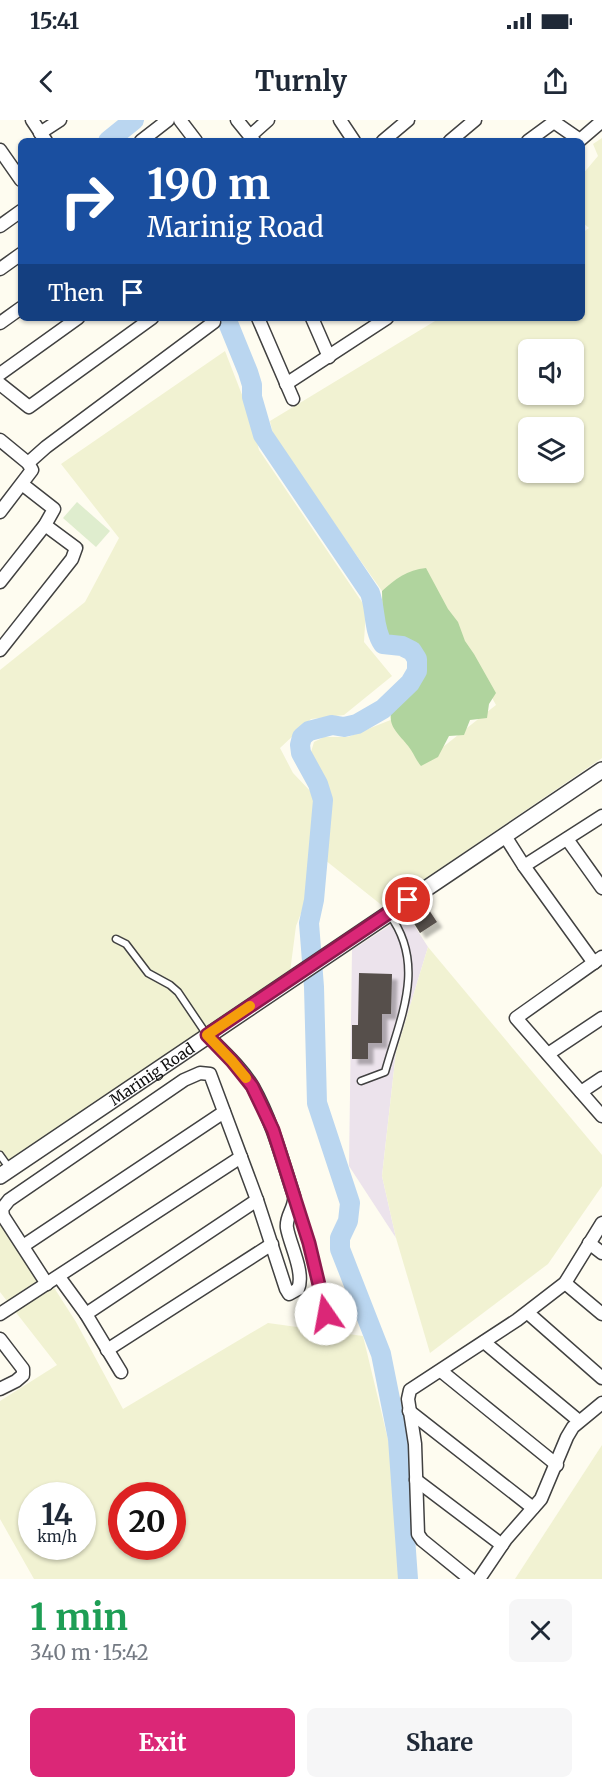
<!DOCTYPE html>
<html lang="en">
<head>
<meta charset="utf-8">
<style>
	body { margin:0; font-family:Merriweather,serif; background:#f6f6f7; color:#1f2937; height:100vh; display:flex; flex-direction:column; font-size:22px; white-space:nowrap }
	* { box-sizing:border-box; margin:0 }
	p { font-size:20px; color:#747a83 }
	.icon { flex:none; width:33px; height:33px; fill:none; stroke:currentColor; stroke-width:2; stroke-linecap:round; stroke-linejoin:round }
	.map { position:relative; height:1459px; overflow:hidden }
	.details { display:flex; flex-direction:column; background:#fff; flex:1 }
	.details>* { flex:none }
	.hud { position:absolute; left:18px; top:18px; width:567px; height:183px; border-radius:9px; box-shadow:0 2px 4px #0004; background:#1a4fa0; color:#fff; overflow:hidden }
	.buttons { position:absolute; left:518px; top:219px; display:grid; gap:12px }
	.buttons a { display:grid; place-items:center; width:66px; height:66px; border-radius:9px; background:#fff; box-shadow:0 2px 4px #0004; font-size:30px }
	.speed { position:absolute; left:18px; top:1362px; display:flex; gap:12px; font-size:30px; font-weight:700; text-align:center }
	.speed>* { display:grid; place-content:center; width:78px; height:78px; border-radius:50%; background:#fff; box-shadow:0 2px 4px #0004; line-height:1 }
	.speed small { font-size:15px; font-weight:400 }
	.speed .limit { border:9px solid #d22; background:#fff; color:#111 }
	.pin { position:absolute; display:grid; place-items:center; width:51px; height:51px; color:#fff; margin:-26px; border:3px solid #fff; border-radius:50%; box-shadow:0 2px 6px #0007 }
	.me { position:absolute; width:66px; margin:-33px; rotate:348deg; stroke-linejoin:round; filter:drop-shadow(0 0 4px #0008) }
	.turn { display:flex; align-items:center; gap:21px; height:126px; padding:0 30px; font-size:27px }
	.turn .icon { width:78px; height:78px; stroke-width:2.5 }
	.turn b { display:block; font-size:42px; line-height:51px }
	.then { display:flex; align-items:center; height:57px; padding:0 30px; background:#0003; gap:12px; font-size:22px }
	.round { display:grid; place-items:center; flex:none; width:63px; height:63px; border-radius:9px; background:#f6f6f7 }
	.head { display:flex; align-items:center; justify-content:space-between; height:102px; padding:0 30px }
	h1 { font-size:36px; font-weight:700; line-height:45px; color:#1e9e55 }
	.action { display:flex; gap:12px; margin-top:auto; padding:12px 30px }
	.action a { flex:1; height:69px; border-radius:9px; background:#db2777; color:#fff; font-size:24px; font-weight:700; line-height:69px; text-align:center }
	.action a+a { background:#f6f6f7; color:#1f2937 }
	.status { display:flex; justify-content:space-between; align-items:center; height:42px; padding:0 30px; background:#fff; direction:ltr }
	.status svg { height:16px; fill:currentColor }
	header { display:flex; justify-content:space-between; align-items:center; height:78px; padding:0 30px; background:#fff; font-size:27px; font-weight:700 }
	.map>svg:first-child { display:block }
	.industrial { fill:#ece3ec }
	.farmland { fill:#f1f2d2; fill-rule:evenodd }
	.forest { fill:#b0d49e }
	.pitch { fill:#dfedce }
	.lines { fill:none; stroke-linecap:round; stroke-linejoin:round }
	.river { stroke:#bad6f0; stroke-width:20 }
	.building { fill:#56504b; filter:url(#shadow) }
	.service-casing { stroke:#414141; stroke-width:9 }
	.minor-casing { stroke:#414141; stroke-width:15 }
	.tertiary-casing { stroke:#414141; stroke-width:18 }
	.service { stroke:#fff; stroke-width:6 }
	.minor { stroke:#fff; stroke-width:12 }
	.tertiary { stroke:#fff; stroke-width:15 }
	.route-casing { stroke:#8e194d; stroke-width:15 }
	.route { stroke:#db2777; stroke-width:10 }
	.slow { stroke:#f59e0b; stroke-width:10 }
	.labels { text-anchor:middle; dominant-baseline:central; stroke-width:6; stroke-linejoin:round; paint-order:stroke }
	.street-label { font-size:15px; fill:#0e0e0e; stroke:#fff }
</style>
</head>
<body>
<div class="status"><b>15:41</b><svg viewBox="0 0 49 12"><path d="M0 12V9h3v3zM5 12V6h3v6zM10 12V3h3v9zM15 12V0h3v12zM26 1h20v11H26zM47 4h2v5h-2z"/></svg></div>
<header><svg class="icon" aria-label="back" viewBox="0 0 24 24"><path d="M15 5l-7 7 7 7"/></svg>Turnly<svg class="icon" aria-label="share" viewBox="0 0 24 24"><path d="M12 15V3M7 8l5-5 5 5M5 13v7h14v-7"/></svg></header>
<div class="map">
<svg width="602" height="1459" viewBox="0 0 602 1459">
	<defs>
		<filter id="shadow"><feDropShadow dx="5.5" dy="5.5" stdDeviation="1.5" flood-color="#0004"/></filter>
	</defs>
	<rect width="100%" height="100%" fill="#fefcf0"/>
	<path class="industrial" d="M407,794l21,33 -32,105 -14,124 14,62 -47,-72 3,-216z"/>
	<g class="farmland">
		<path d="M602,18v620l-218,149 -59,-47 3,-63 -17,-45 3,-10 10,-5h24l45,-18 31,43 72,-57 -73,-132 -41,18 -108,-152 -4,-18 170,-103h142v-85l7,-5 -7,-6v-47l16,-19 -5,-12zM528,230h45v44h-45zM528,308h45v44h-45z"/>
		<path d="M225,231l26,67 8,32 107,158 -2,34 28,34 -48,39 -33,4 -31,29 13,25 21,22 2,80 -20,51 -6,46 -290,199v-501l85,-68 34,-64 -58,-74z"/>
		<path d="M428,827l174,208v31l-54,78 -118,89 -34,-115 -14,-62 14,-124z"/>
		<path d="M0,1083l76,119 47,87 145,-86 95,13 27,112 7,68 3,63h-366l-34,-60v-118l57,-36 -57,-73zM32,1376h50v50h-50zM122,1376h50v50h-50z"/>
		<path d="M602,1325v134h-87z"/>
	</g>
	<path class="forest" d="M426,448l22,41 10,13 7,19 9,13 22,39 -7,11 -2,14 -17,2 -6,15 -15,1 -11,21 -17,9c-5,-6 -6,-10 -10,-16 -7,-12 -23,-21 -20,-37 3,-12 21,-16 27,-26 9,-14 8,-32 -2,-44l-28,-5 -5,-3 -1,-44c13,-12 25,-21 44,-23z"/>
	<path class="pitch" d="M77,382l33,29 -14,16 -33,-29z"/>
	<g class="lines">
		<g class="river">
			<path d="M108,21l26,-21"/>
			<path d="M226,198l22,54 4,13v12l11,38 107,158c6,17 3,36 13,51l19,2 10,5 5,8v12l-7,12 -27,26 -26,15 -13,3 -12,-2 -23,6 -7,6 -2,8 1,8 17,31 5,16 -9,100 -5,23 5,64 3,116 33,100 -2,18 -8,17v11l41,105 17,85 10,140"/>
		</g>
	</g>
	<g class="building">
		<path d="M427,787l10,15 -17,11 -10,-16 12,-9 1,1z"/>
		<path d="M359,853l33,1 -1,40h-9v29h-14v16h-16v-34h6z"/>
	</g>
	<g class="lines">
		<defs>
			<g id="service">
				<path d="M116,819l10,5 22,29 22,12 8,7 29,43"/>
				<path d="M361,961l24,-9c15,-54 42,-107 4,-158"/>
				<path d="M0,1035l10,14"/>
				<path d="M295,1083c12,37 25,73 31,111"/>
			</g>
			<g id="minor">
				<path d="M32,0l14,21"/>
				<path d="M180,0l16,21"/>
				<path d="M237,0l17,21"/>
				<path d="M340,0l14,21"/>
				<path d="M40,13l20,-13"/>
				<path d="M250,16l18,-16"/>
				<path d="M141,21l27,-21"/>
				<path d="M383,21l25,-21"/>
				<path d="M450,21l25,-21"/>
				<path d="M528,21l26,-19 26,18 22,-19"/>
				<path d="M0,30l21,30"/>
				<path d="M0,106l21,-15"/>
				<path d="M0,149l21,-15"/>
				<path d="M258,198l35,81"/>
				<path d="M312,198l17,39"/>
				<path d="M0,203l21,-15"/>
				<path d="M0,254l78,-56"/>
				<path d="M0,264l29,23 123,-89"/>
				<path d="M286,264l101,-66"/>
				<path d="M0,320l28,23 4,7 -32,42"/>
				<path d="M28,343l18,-16 168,-125 -3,-4"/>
				<path d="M0,462l45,-57 9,-16 -32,-25"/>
				<path d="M0,530l72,-91 4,-11 -31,-23"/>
				<path d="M505,716l19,30 70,97"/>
				<path d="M567,719l35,49"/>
				<path d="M524,746l78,-50"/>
				<path d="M602,837l-86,61 86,98"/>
				<path d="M548,934l54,-36"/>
				<path d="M581,972l21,-14"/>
				<path d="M589,1123l13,10"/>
				<path d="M23,1126l201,-134"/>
				<path d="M59,1157l27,37 35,58"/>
				<path d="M565,1163l37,31"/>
				<path d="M47,1164l-44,-68 -1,-7 7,-9 175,-120 16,-7 10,1 47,126 29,89 3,5 9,-5c7,-16 -8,-44 -11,-61 -2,-12 9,-21 7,-32 -12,-37 -22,-75 -41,-109 -11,-19 -30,-36 -46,-52"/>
				<path d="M528,1193l74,65"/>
				<path d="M0,1194l241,-157"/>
				<path d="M86,1194l171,-114"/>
				<path d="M0,1219l23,30v6l-7,6 -16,8"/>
				<path d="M484,1222l95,79"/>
				<path d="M107,1230l165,-106"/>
				<path d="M441,1251l116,94"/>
				<path d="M409,1291l124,97"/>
				<path d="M416,1360l86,65"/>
				<path d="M470,1459l-48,-39 -4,-6 -3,-90 -7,-45 2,-9 107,-70 48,-37 37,-60"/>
				<path d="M479,1459l27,-40 35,-40 26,-62 6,-10 29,-24"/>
			</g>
			<g id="tertiary">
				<path id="s1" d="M0,1056l602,-406"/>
			</g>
		</defs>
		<use href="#service" class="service-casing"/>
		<use href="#minor" class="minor-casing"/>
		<use href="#tertiary" class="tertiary-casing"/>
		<use href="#service" class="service"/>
		<use href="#minor" class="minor"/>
		<use href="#tertiary" class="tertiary"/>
	</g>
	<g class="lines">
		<defs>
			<path id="route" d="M326,1194l-17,-71 -36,-113 -21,-44 -20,-25 -25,-26 201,-135"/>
		</defs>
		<use href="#route" class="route-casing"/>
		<use href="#route" class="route"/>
		<path class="slow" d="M246,958l-14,-17 -25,-26 43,-29"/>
	</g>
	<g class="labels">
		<g class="street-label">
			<text stroke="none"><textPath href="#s1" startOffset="183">Marinig Road</textPath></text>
		</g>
	</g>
</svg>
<div class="buttons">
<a><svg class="icon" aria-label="sound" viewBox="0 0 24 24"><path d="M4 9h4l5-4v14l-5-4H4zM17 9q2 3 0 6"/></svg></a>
<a><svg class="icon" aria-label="layers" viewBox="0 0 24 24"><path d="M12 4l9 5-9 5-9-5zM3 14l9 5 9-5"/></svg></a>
</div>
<div class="speed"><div>14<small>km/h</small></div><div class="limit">20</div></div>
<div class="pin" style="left:408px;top:780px;background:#d93025"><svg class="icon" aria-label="arrive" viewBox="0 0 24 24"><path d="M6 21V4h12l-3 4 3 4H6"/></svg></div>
<svg class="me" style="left:326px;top:1194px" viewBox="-20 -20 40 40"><circle r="19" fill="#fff"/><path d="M0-13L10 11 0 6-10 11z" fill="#db2777"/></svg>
<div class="hud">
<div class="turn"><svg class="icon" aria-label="right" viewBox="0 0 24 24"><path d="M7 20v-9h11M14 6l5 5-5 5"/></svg><div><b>190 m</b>Marinig Road</div></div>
<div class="then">Then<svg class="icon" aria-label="arrive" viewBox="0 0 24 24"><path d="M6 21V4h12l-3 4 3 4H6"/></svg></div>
</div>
</div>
<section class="details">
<div class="head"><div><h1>1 min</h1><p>340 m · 15:42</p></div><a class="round"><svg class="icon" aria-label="close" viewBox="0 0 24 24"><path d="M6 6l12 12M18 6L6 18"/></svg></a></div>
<div class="action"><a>Exit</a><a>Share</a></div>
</section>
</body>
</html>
